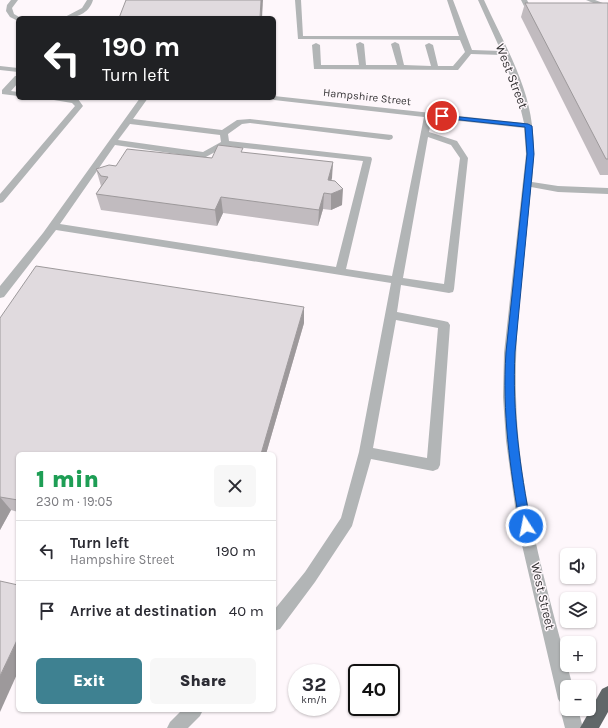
<!DOCTYPE html>
<html lang="en">
<head>
<meta charset="utf-8">
<style>
	body { margin:0; font-family:Karla,sans-serif; background:#f7f7f7; color:#2b2b33; height:100vh; display:flex; flex-direction:column; font-size:15px; white-space:nowrap }
	* { box-sizing:border-box; margin:0 }
	p { font-size:13px; color:#7c7c81 }
	.icon { flex:none; width:22px; height:22px; fill:none; stroke:currentColor; stroke-width:2; stroke-linecap:round; stroke-linejoin:round }
	.map { position:relative; flex:1; overflow:hidden }
	.side { position:absolute; left:16px; top:452px; width:260px; height:260px; display:flex; flex-direction:column; background:#fff; border-radius:6px; box-shadow:0 1px 3px #0004 }
	.side>* { flex:none }
	.hud { position:absolute; left:16px; top:16px; width:260px; height:84px; border-radius:6px; box-shadow:0 1px 3px #0004; background:#202124; color:#fff; overflow:hidden }
	.controls { position:absolute; left:560px; top:548px; display:grid; gap:8px }
	.controls a { display:grid; place-items:center; width:36px; height:36px; border-radius:6px; background:#fff; box-shadow:0 1px 3px #0004; font-size:20px }
	.speed { position:absolute; left:288px; top:664px; display:flex; gap:8px; font-size:20px; font-weight:700; text-align:center }
	.speed>* { display:grid; place-content:center; width:52px; height:52px; border-radius:50%; background:#fff; box-shadow:0 1px 3px #0004; line-height:1 }
	.speed small { font-size:10px; font-weight:400 }
	.speed .limit { border:2px solid #111; border-radius:6px; background:#fff; color:#111 }
	.pin { position:absolute; display:grid; place-items:center; width:34px; height:34px; color:#fff; margin:-17px; border:2px solid #fff; border-radius:50%; box-shadow:0 1px 4px #0007 }
	.me { position:absolute; width:44px; margin:-22px; rotate:349deg; stroke-linejoin:round; filter:drop-shadow(0 0 3px #0008) }
	.turn { display:flex; align-items:center; gap:14px; height:84px; padding:0 20px; font-size:18px }
	.turn .icon { width:52px; height:52px; stroke-width:2.5 }
	.turn b { display:block; font-size:28px; line-height:34px }
	.round { display:grid; place-items:center; flex:none; width:42px; height:42px; border-radius:6px; background:#f7f7f7 }
	.summary { display:flex; align-items:center; justify-content:space-between; height:68px; padding:0 20px }
	h1 { font-size:24px; font-weight:800; line-height:30px; color:#1e9e55 }
	.primary-button { display:flex; gap:8px; margin-top:auto; padding:8px 20px }
	.primary-button a { flex:1; height:46px; border-radius:6px; background:#3e8191; color:#fff; font-size:16px; font-weight:800; line-height:46px; text-align:center }
	.primary-button a+a { background:#f7f7f7; color:#2b2b33 }
	ul { padding:0; list-style:none }
	li { display:flex; align-items:center; gap:12px; height:60px; padding:0 20px; border-top:1px solid #e1e1e2 }
	li div { flex:1 }
	li b { display:block; font-size:15px }
	li em { font-style:normal }
	.map>svg:first-child { display:block }
	.lines { fill:none; stroke-linecap:round; stroke-linejoin:round }
	.minor { fill:#b2b5b6; fill-rule:evenodd }
	.highway { fill:#616769; fill-rule:evenodd }
	.wall { fill:#c1bbbf }
	.shaded-wall { fill:#9d999b }
	.building { fill:#e0dade; stroke:#9d999b }
	.route { fill:#1a73e8; stroke:#114b97 }
	.labels { text-anchor:middle; dominant-baseline:central; stroke-width:3; stroke-linejoin:round; paint-order:stroke }
	.far-street-label { font-size:11px; fill:#363436; stroke:#fef7fb }
	.street-label { font-size:13px; fill:#363436; stroke:#fef7fb }
</style>
</head>
<body>
<div class="map">
<svg width="608" height="728" viewBox="0 0 608 728">
	<rect width="100%" height="100%" fill="#fef7fb"/>
	<g class="lines">
		<g class="minor">
			<path d="M11,0h7l-6,8 2,6 7,4h-3v3l-8,-4 -4,-6 1,-6z"/>
			<path d="M87,0h6c-4,14 -17,18 -30,18l19,-10z"/>
			<path d="M295,0h6l2,36h156l-12,-36h6l19,50 29,1 -23,-51h6c18,40 43,81 48,125 3,18 2,38 0,57l26,4 50,2v6l-50,-2 -27,-5c-6,69 -17,140 -15,209 2,99 32,196 57,291h-6v22h11l5,19h-18l-5,-19 2,-4 -4,-6 -40,-171 -12,-87 -3,-44 1,-44 22,-199 -2,-26 -92,-10 -3,14 28,9 11,17 -14,131 -1,3 -4,1 -48,-8 -4,27 47,9 4,1 2,3 -10,140 -2,4 -5,2 -62,-12 -19,67 -37,56 -35,47 -6,2v-21l31,-38 36,-54 18,-66 32,-169 -335,-53 -52,67 -4,1v-12l43,-53 97,-135h8l-15,21 89,11 15,-10 13,-1 142,16 1,2 -1,2 -3,1 -139,-17 -8,1 -14,10 1,7 142,16 1,2 -26,110 46,7 32,-159 -150,-17 -4,-2h4v-2l250,27 -7,-29 -15,-39 -31,-1 -13,16h-3l-141,-1 -2,-24 4,-2 4,2 1,20h38l-3,-21 4,-2 4,2 2,21h31l-6,-21 4,-2 4,2 5,21 27,1 -6,-21 4,-2 4,2 5,21h15l12,-14 -5,-12 -162,-1zM130,124l90,11 1,7 -18,10 -85,-12zM428,137l23,8 9,13 -16,126 -41,-6zM115,145l89,13 22,-12 137,15 -27,106 -276,-43zM396,320l42,8 -11,130 -54,-10z"/>
			<path d="M521,0h6l2,4 14,4 -3,2 -16,-4z"/>
			<path d="M586,0h9l13,5v4z"/>
			<path d="M0,66l18,2v4l-18,-2z"/>
			<path d="M15,76h3v7l-7,8 7,1v4l-16,-2v-4z"/>
			<path d="M50,98l25,1h3l5,7 -80,96 -3,1v-9l75,-88 -3,-3 -18,-3z"/>
			<path d="M182,710h21l-3,6 -12,12h-21l3,-6z"/>
		</g>
		<path class="highway" d="M608,686v26l-9,16h-19l22,-39z"/>
	</g>
	<g class="wall">
		<path d="M525,3h83v172h-8l-79,-158z"/>
		<path d="M244,153l89,9 -2,18 11,25 -11,5 -8,-1 -5,17 -95,-13 -6,13 -116,-16 -5,-16 5,-8 -5,-17 20,-3 96,-8z"/>
		<path d="M0,318l304,5 -38,131h-248v58l-7,-2 -11,20z"/>
	</g>
	<g class="shaded-wall">
		<path d="M261,0h2l-1,18h-2z"/>
		<path d="M333,162l-1,16 -4,16v-14z"/>
		<path d="M343,189l-1,16 -11,5v-16z"/>
		<path d="M324,193l-1,16 -5,17 1,-16z"/>
		<path d="M221,197l2,16 -6,13 -2,-16z"/>
		<path d="M304,307v16l-38,131h-5z"/>
		<path d="M0,497l11,13 -11,20z"/>
		<path d="M18,638v34l-18,40v-36z"/>
	</g>
	<g class="building">
		<path d="M126,0h135l-1,18h-141z"/>
		<path d="M525,3h83v156h-2z"/>
		<path d="M218,145l25,3 -2,4 92,10 -5,18 7,1 8,8 -12,5 -7,-1 -5,17 -98,-13 -6,13 -119,-16 12,-17 -7,-1 -5,-7 13,-4 7,1 11,-17 85,9z"/>
		<path d="M36,266l268,41 -43,147h-243v46l-18,-3v-179z"/>
		<path d="M0,581l18,4v53l-18,38z"/>
	</g>
	<path class="route" d="M440,115l88,9 4,2 2,28 -19,198c-3,61 5,115 16,174l-1,3 -4,2 -4,-2 -2,-3c-10,-59 -18,-113 -14,-174l21,-198 -2,-27 -83,-9 -3,-2z"/>
	<g class="labels">
		<g class="far-street-label">
			<text transform="translate(367 97) rotate(6)">Hampshire Street</text>
		</g>
		<g class="street-label">
			<text transform="translate(512 76) rotate(69)">West Street</text>
			<text transform="translate(543 596) rotate(77)">West Street</text>
		</g>
	</g>
</svg>
<div class="controls">
<a><svg class="icon" aria-label="sound" viewBox="0 0 24 24"><path d="M4 9h4l5-4v14l-5-4H4zM17 9q2 3 0 6"/></svg></a>
<a><svg class="icon" aria-label="layers" viewBox="0 0 24 24"><path d="M12 4l9 5-9 5-9-5zM3 14l9 5 9-5"/></svg></a>
<a>+</a>
<a>−</a>
</div>
<div class="speed"><div>32<small>km/h</small></div><div class="limit">40</div></div>
<div class="pin" style="left:442px;top:116px;background:#d93025"><svg class="icon" aria-label="arrive" viewBox="0 0 24 24"><path d="M6 21V4h12l-3 4 3 4H6"/></svg></div>
<svg class="me" style="left:526px;top:526px" viewBox="-20 -20 40 40"><circle r="17" fill="#1a73e8" stroke="#fff" stroke-width="3"/><path d="M0-11L8 9 0 5-8 9z" fill="#fff"/></svg>
<div class="hud">
<div class="turn"><svg class="icon" aria-label="left" viewBox="0 0 24 24"><path d="M17 20v-9H6M10 6l-5 5 5 5"/></svg><div><b>190 m</b>Turn left</div></div>
</div>
<section class="side">
<div class="summary"><div><h1>1 min</h1><p>230 m · 19:05</p></div><a class="round"><svg class="icon" aria-label="close" viewBox="0 0 24 24"><path d="M6 6l12 12M18 6L6 18"/></svg></a></div>
<ul>
<li><svg class="icon" aria-label="left" viewBox="0 0 24 24"><path d="M17 20v-9H6M10 6l-5 5 5 5"/></svg><div><b>Turn left</b><p>Hampshire Street</p></div><em>190 m</em></li>
<li><svg class="icon" aria-label="arrive" viewBox="0 0 24 24"><path d="M6 21V4h12l-3 4 3 4H6"/></svg><div><b>Arrive at destination</b></div><em>40 m</em></li>
</ul>
<div class="primary-button"><a>Exit</a><a>Share</a></div>
</section>
</div>
</body>
</html>
